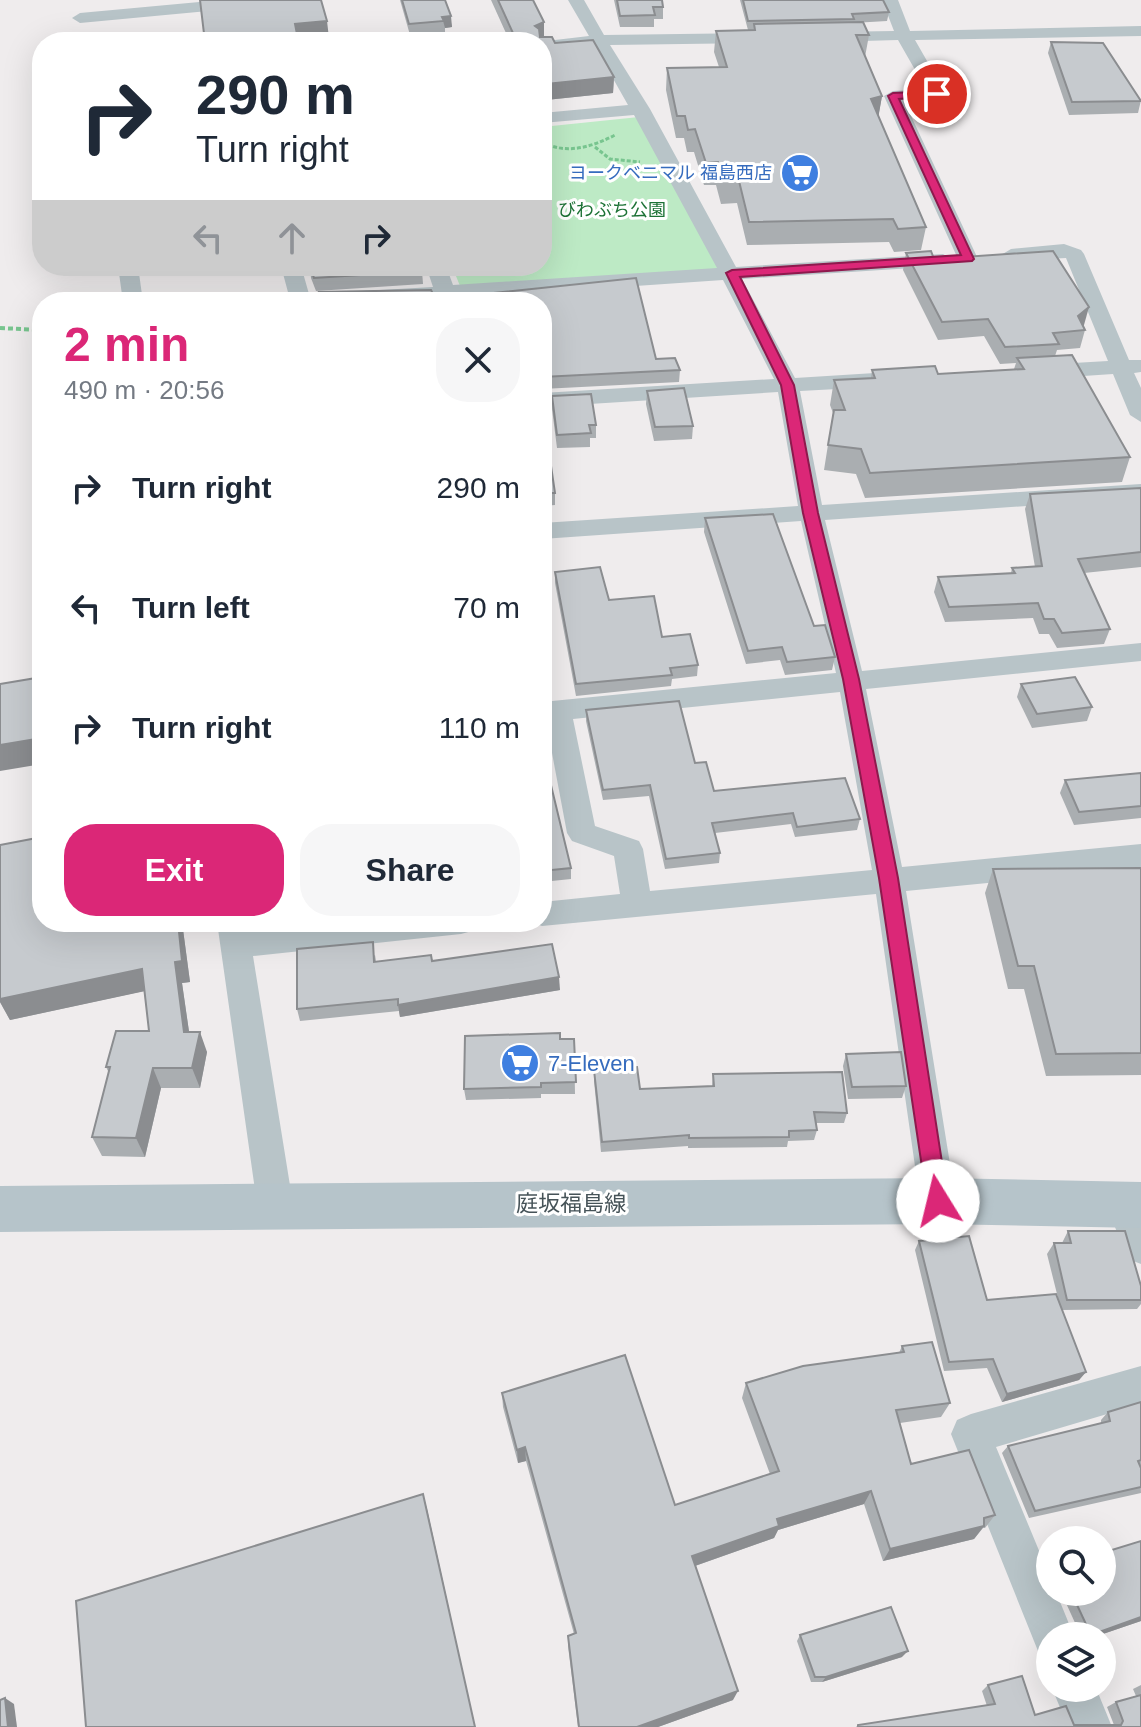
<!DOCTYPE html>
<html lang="en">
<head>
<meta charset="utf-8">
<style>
	body { margin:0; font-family:Helvetica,"Noto Sans JP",sans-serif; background:#f6f6f7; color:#1f2937; height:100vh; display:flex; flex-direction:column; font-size:30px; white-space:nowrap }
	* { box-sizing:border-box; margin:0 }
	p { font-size:26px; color:#747a83 }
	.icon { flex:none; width:44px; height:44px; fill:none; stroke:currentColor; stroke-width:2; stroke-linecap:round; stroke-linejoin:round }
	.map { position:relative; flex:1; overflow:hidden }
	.sheet { position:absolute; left:32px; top:292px; width:520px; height:640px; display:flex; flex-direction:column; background:#fff; border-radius:32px; box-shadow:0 8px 32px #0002 }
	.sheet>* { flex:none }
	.banner { position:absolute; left:32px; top:32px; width:520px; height:244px; border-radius:32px; box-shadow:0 8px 32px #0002; background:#fff; color:#1f2937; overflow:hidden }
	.controls { position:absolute; left:1036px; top:1526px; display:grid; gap:16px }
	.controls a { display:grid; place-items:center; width:80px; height:80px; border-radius:50%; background:#fff; box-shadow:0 8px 32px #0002; font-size:40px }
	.pin { position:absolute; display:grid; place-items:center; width:68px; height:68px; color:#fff; margin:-34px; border:4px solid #fff; border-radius:50%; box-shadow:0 2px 8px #0007 }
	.me { position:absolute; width:88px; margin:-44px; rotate:351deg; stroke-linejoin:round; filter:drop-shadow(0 0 6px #0008) }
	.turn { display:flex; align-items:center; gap:28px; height:168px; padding:0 32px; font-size:36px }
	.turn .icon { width:104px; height:104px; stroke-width:2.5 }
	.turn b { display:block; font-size:56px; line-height:68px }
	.lanes { display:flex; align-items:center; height:76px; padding:0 32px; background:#0003; justify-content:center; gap:40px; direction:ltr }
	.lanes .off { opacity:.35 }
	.round { display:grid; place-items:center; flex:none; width:84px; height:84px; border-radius:32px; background:#f6f6f7 }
	.overview { display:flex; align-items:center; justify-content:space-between; height:136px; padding:0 32px }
	h1 { font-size:48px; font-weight:800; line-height:60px; color:#db2777 }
	.cta { display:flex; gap:16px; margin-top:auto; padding:16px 32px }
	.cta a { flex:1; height:92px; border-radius:32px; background:#db2777; color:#fff; font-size:32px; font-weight:800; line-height:92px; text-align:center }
	.cta a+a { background:#f6f6f7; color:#1f2937 }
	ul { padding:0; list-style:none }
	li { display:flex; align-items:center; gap:24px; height:120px; padding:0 32px }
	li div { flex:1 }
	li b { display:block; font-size:30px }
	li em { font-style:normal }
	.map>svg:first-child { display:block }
	.green { fill:#bdeac5 }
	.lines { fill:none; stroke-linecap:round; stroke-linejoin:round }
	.path-far1 { stroke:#78c58f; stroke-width:3; stroke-dasharray:4 2; stroke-linecap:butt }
	.path { stroke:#78c58f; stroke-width:4; stroke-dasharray:5 3; stroke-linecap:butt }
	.minor { fill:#b8c4c8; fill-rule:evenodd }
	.secondary { fill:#b6c4ca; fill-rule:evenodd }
	.wall { fill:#aaaeb1 }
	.shaded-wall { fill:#8b8d90 }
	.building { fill:#c6cace; stroke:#8b8d90; stroke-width:2 }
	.route { fill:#db2777; stroke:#8e194d; stroke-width:2 }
	.labels { text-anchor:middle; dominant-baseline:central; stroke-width:6; stroke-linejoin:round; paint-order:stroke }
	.far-shop-label { font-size:18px; fill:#366cbe; stroke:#fff; text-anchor:end }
	.far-park-label { font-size:18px; fill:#1d7236; stroke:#fff }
	.shop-label { font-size:22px; fill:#366cbe; stroke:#fff; text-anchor:start }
	.street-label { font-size:22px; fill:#465358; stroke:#fff }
</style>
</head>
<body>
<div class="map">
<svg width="1141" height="1727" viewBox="0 0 1141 1727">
	<rect width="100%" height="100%" fill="#efeced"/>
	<path class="green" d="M639,117l89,155 -266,19 -10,-25h90v-139z"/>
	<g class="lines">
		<g class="path-far1">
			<path d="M542,142c24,13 50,5 73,-7"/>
			<path d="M595,147l15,12 30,3"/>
		</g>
		<path class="path" d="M0,328l42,2"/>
		<g class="minor">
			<path d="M221,0h58l-8,5 -191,18 -8,-5 8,-5z"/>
			<path d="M568,0h16l20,35 152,-2 8,5 -8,5 -146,2 40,64 86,158 207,-13 10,6 -10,6 -201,13 53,99 80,-5 11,7 -11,7 -75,4 22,114 319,-21v14l-316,22 37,151 279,-28v18l-275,28 36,178 239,-23v24l-235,23 50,310 -5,12 -13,4 -13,-4 -5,-12 -44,-307 -334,32 -11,-4h11v-20l78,-8 -6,-38 -42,-15 -5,-8 -21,-112 -4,1v-20l294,-29 -35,-152 -259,18v-16l256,-17 -20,-114 -236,15v-14l232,-14 -51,-99 -277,19 -168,3 3,-4 8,-2 -8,-30h20l8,28 124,-7 -7,-21h20l7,19 264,-17 -83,-153 -92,8v-10l86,-8 -34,-60 -52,6v-9h-4l51,-6zM840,692l32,178 -222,21 -7,-42 -4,-8 -44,-15 -22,-107z"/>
			<path d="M882,0h16l12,31 231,-5v10l-226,4 31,54 -9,5 -33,2 74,158 -3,4h-14l-3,-4 -74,-163 9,-5 33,-2 -28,-49 -70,2 -8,-5 8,-5 66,-1z"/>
			<path d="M1064,244l17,6 3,4 45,106h12v12l-7,1 7,15v34l-11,-7 -17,-41 -74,5 -11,-7 11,-7 69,-4 -42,-103 -55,3 -10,-6 10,-6z"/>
			<path d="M118,266h20l5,36h-20z"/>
			<path d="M217,922h30l2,9 89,-9h138l-4,9 -11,3 -208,22 40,248 -5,12 -13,5 -13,-5 -5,-12z"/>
			<path d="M1124,1188l13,5 4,10v61l-13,-5 -22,-54 5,-12z"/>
			<path d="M1141,1366v38l-145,43 54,130v15h6l18,44h-24v20l-12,-5 -87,-217 6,-14 14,-6z"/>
			<path d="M1052,1688h44l16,39h-44z"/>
		</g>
		<path class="secondary" d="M938,1178l203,4v46l-203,-4 -938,8v-46z"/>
	</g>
	<g class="wall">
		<path d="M400,0h45l7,27 -7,1v4l-35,3z"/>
		<path d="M491,0h42l11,37 70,40 -1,16 -67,7 -2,-5h-2v-53h-32z"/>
		<path d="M614,0h48l1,7v12h-9v8h-34z"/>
		<path d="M740,0h143l6,12 -2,9 -34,2 16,12 -4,22 17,39 -4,22 48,109 -5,23 -27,2 -5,-10 -142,3 -10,-42 -16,1 -5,-19h-12l-10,-33h-7l-3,-14h-8l-10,-48 1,-22 52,-1 -5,-15 2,-21 32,-1z"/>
		<path d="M1051,42l90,58 -3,13 -69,2 -21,-62z"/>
		<path d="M906,253l28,6 150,66 -1,1 2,4 -5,18 -23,2 -2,6 75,101 -8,25 -257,16 -9,-24 -32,-4 9,-57 -3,-8 4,-25 37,-2 1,-8 66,4 76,-5 2,-6 -16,1 -16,-28 -46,4 -35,-70z"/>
		<path d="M310,266l112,5 1,13 -107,7 -5,-13z"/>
		<path d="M636,278l20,81 19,-1 5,12 -1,12 -137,7v-87h-221l-2,-10 112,-2 2,4 22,-1v4z"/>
		<path d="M647,391l46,35 -1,13 -38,2 -8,-37z"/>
		<path d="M552,396l44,29v13h-6v9l-33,1 -5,-39z"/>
		<path d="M542,440l13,53v12l-13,1z"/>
		<path d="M1141,488v79l-57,6 26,56 -6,15 -47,4 -8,-14h-10l-6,-16 -88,4 -11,-30 4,-15 73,-4 1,-5 23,-1 -10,-58 5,-15z"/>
		<path d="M705,518l109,108 21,31 -3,13 -47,5 -5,-15 -34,4 -42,-132z"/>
		<path d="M542,546l5,60h-5z"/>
		<path d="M555,572l54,28 53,37 36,28 -1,11 -25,3 -1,7 -95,10 -21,-113z"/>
		<path d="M1021,684l71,23 -5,14 -55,7 -15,-31z"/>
		<path d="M586,710l109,53 19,28 146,28 -3,11 -62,7 -4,-13 -76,9 5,20 -1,10 -54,6 -16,-73 -46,4 -17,-79z"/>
		<path d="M542,748l29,120v11l-29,3z"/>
		<path d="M1141,773v45l-67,7 -14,-32 5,-13z"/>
		<path d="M0,845l42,77h140l8,60 -8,1 7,49 18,20 -7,36h-39l-16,69 -43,-1 -10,-19 17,-64 -3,-6 43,-36 -5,-40 -134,29 -10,-18z"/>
		<path d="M1141,868v207l-95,1 -22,-87h-16l-23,-96 8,-24z"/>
		<path d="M375,955l1,6h56l128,29 -160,27 -1,-6 -99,10 -3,-12z"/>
		<path d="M560,1039h14l1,55h-34v4l-75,2 -2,-11z"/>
		<path d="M846,1054l60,32 -4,12 -54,1 -5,-33z"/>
		<path d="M594,1070l46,19 72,-3 1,-12 134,39 -3,10h-28l1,7 -3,10 -26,1 -1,6 -99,1v-2l-87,6 -7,-71z"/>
		<path d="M1068,1231l73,55v18l-4,5 -75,1 24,62 -7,8 -77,22 -15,-34 -43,3 -29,-121 4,-9 68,59 72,2 -12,-48 7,-11h8z"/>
		<path d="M902,1346l48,57 -9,14 -41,6 11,41 84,51 -10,13h-2l-9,11 -91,22 -19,-57 -86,26 -4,8 -79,28 38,134 -75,27h-80l-10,-81v-10l6,-2 -48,-173 -8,2 -15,-56 -1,-14 173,112 95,-31 -28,-76 4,-15 153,-30z"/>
		<path d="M1141,1402v63l-1,1 1,27 -112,25 -27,-65 6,-7 93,-23v-3l7,-8z"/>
		<path d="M1061,1592h41l39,29 -44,15h-16z"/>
		<path d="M800,1635l102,22 -80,25h-11l-14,-41z"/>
		<path d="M988,1685l47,30 39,10h40l-7,-18 9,-5 20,-6 -3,-7 8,-4v42h-285l2,-2 129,-19 -5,-15z"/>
	</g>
	<g class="shaded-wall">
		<path d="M451,16l1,11 -7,1 -3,-11z"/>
		<path d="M327,21l2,17 -31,2v2h-66l63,-18z"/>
		<path d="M544,22v16l-9,4v-16z"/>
		<path d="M614,77l-1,16 -67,7v-16z"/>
		<rect x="542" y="79" width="2" height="16"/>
		<path d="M882,96l-4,23 -7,-20z"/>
		<path d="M1089,307l-5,18 -8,6 2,-15z"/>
		<path d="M42,738v26l-42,7v-26z"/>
		<path d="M178,922h4l8,60 -8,1 10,69 -8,-20 -9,-70z"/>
		<path d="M142,969l8,21 -140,30 -10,-18v-3z"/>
		<path d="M559,977l1,13 -160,27 -2,-12z"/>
		<path d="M200,1032l7,20 -7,36 -8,-20z"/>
		<path d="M153,1068l8,20 -16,69 -9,-19z"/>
		<path d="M1086,1372l-7,8 -77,22 5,-8z"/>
		<path d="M525,1447l1,14 -8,2 -1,-13z"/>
		<path d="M871,1491l-7,13 -86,26 -4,8 -85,30 3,-12 85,-37z"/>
		<path d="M423,1494l4,15 48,218z"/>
		<path d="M984,1526l-10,13 -91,22 7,-12z"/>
		<path d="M1141,1617v4l-44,15h-7z"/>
		<path d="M908,1651l-6,6 -80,25 4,-5z"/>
		<path d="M738,1691l-5,9 -75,27h-21z"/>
		<path d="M5,1698l9,6 3,23h-9z"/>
	</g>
	<g class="building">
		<path d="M200,0h121l6,21 -32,3 2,10 -65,8h-27z"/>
		<path d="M402,0h43l6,16 -9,1 2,4 -35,3z"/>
		<path d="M498,0h35l11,22 -9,4 4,3 1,8h12l3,6 38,-3 21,37 -68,7 -2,-5h-2v-37h-25z"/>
		<path d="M617,0h45l1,7h-10l2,8 -35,1z"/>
		<path d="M743,0h140l6,12 -37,2 2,5 -106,2z"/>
		<path d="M863,22l6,13h-13l26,61 -11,3 55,128 -28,2 -5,-10 -144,3 -10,-41h-16l-5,-19 -12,1 -11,-34 -7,1 -3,-14h-8l-10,-48 60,-1 -11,-36 39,-1 -1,-6z"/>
		<path d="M1051,42l52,1 38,58 -69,1z"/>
		<path d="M931,251l3,8 119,-8 36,56 -11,9 7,14 -32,3 6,11 -54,3 -17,-28 -46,3 -36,-69z"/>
		<path d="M310,266h110l2,5 -108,7z"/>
		<path d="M636,278l20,81 19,-1 5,12 -138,7v-75h-219l-4,-10 112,-2 2,4 22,-1v4z"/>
		<path d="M1072,355l58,102 -260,16 -9,-24 -33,-4 6,-35h11l-11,-30 41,-2 -3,-8 63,-4 3,8 86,-5 -7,-11z"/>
		<path d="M684,388l9,38 -38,1 -8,-36z"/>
		<path d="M591,394l5,31h-7l2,8 -34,2 -5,-39z"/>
		<path d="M547,439l8,54h-13v-53z"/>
		<path d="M1141,488v64l-63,7 32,70 -48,4 -8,-14h-10l-6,-16 -89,4 -11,-30 77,-4 -3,-5 30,-2 -12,-72z"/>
		<path d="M773,514l41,112 11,-1 10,32 -48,5 -5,-15 -34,4 -43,-133z"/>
		<path d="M542,546l5,48h-5z"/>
		<path d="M600,567l9,33 45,-4 8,41 28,-3 8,31 -28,3 2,7 -96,9 -21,-112z"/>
		<path d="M42,677v61l-42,7v-61z"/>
		<path d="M1075,677l17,30 -55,7 -16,-30z"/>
		<path d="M679,701l16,62 11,-1 8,29 131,-13 15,41 -63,8 -4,-14 -81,10 8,30 -54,6 -16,-74 -47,5 -17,-80z"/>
		<path d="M542,748l29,120 -29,3z"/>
		<path d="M1141,773v33l-62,6 -14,-32z"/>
		<path d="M42,837v85h136l4,39 -7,1 9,70h16l-8,36h-39l-17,70 -44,-1 18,-70h-4l10,-36h33l-7,-62 -142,30v-154z"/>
		<path d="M1141,868v185l-85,1 -22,-88h-16l-25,-97z"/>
		<path d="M373,942l1,20 57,-7 1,6 120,-17 7,33 -161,28v-6l-101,10v-60z"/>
		<path d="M560,1033v6h14l2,43 -35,1v4l-77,2 1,-53z"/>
		<path d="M901,1052l5,34 -54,1 -6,-33z"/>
		<path d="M637,1067l3,22 74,-3 -1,-12 129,-2 5,41 -33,-1 3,18 -28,1v6l-100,1v-3l-87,7 -8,-72z"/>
		<path d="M1068,1231h57l16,55v14h-74l-13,-57h17z"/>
		<path d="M969,1236l18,64 69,-6 30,78 -79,22 -14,-35 -44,3 -30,-121z"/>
		<path d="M932,1342l18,61 -54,7 15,54 58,-14 26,65 -11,3v8l-94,23 -19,-58 -94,28 2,7 -87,30 46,135 -101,36h-58l-11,-91 8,-3 -51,-186 -8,3 -15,-57 123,-38 50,150 104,-34 -33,-88 57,-17 101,-14 -2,-6z"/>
		<path d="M1141,1402v58l-3,1 3,7v19l-106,24 -27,-65 102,-25 -2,-9z"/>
		<path d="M423,1494l52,233h-389l-10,-126z"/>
		<path d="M1141,1541v76l-50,18 -20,-43h31v-39z"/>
		<path d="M891,1607l17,44 -82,26h-11l-15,-42z"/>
		<path d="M1022,1676l13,39 31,-9 8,19h47l2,-4 -7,-19 25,-7v32h-283v-2l137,-21 -7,-19z"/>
		<path d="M5,1698l3,29h-8v-27z"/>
	</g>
	<path class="route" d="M937,91l5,3 -1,2 -42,3 75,160 -2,2 -232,16 54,108 24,128 41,166 39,199 50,323 -3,7 -7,3 -8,-3 -3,-7 -48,-323 -36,-199 -40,-166 -22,-128 -55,-112 6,-3 229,-15 -73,-159 5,-3z"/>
	<defs>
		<symbol id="supermarket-disc" viewBox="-11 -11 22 22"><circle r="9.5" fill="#3f7fe0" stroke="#fff"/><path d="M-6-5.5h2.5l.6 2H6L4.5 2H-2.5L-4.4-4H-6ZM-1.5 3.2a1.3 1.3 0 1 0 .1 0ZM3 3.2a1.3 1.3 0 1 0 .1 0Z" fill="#fff"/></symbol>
	</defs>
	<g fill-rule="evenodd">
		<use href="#supermarket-disc" x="778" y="151" width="44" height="44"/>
		<use href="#supermarket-disc" x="498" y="1041" width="44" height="44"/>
	</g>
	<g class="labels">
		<g class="far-shop-label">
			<text x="772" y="173">ヨークベニマル 福島西店</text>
		</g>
		<g class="far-park-label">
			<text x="612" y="210">びわぶち公園</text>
		</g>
		<g class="shop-label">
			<text x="548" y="1063">7-Eleven</text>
		</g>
		<g class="street-label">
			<text x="571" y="1203">庭坂福島線</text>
		</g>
	</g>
</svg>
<div class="controls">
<a><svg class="icon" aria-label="search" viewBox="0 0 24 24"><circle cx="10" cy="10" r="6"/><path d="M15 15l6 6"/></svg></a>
<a><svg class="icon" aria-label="layers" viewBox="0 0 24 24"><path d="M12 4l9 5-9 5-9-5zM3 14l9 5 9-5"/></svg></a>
</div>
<div class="pin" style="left:937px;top:94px;background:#d93025"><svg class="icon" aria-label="arrive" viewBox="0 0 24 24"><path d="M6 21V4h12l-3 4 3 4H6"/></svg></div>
<svg class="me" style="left:938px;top:1201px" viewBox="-20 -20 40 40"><circle r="19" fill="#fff"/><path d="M0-13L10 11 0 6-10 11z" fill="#db2777"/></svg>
<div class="banner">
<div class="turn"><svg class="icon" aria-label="right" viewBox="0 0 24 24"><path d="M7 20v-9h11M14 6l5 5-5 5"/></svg><div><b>290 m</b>Turn right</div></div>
<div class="lanes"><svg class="icon off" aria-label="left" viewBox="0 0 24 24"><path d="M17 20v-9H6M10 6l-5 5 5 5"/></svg><svg class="icon off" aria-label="ahead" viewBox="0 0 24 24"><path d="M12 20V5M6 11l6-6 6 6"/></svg><svg class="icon" aria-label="right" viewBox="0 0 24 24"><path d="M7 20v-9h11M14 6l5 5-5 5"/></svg></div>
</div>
<section class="sheet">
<div class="overview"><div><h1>2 min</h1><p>490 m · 20:56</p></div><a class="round"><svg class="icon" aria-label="close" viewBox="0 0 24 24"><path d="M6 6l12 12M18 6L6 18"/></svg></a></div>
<ul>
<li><svg class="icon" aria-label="right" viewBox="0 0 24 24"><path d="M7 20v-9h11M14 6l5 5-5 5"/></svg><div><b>Turn right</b></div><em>290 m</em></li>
<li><svg class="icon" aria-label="left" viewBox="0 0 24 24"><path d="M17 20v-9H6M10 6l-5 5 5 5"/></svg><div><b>Turn left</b></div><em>70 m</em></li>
<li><svg class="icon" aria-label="right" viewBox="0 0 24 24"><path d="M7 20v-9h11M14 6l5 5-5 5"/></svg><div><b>Turn right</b></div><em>110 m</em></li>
</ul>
<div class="cta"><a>Exit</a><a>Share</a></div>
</section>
</div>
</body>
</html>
